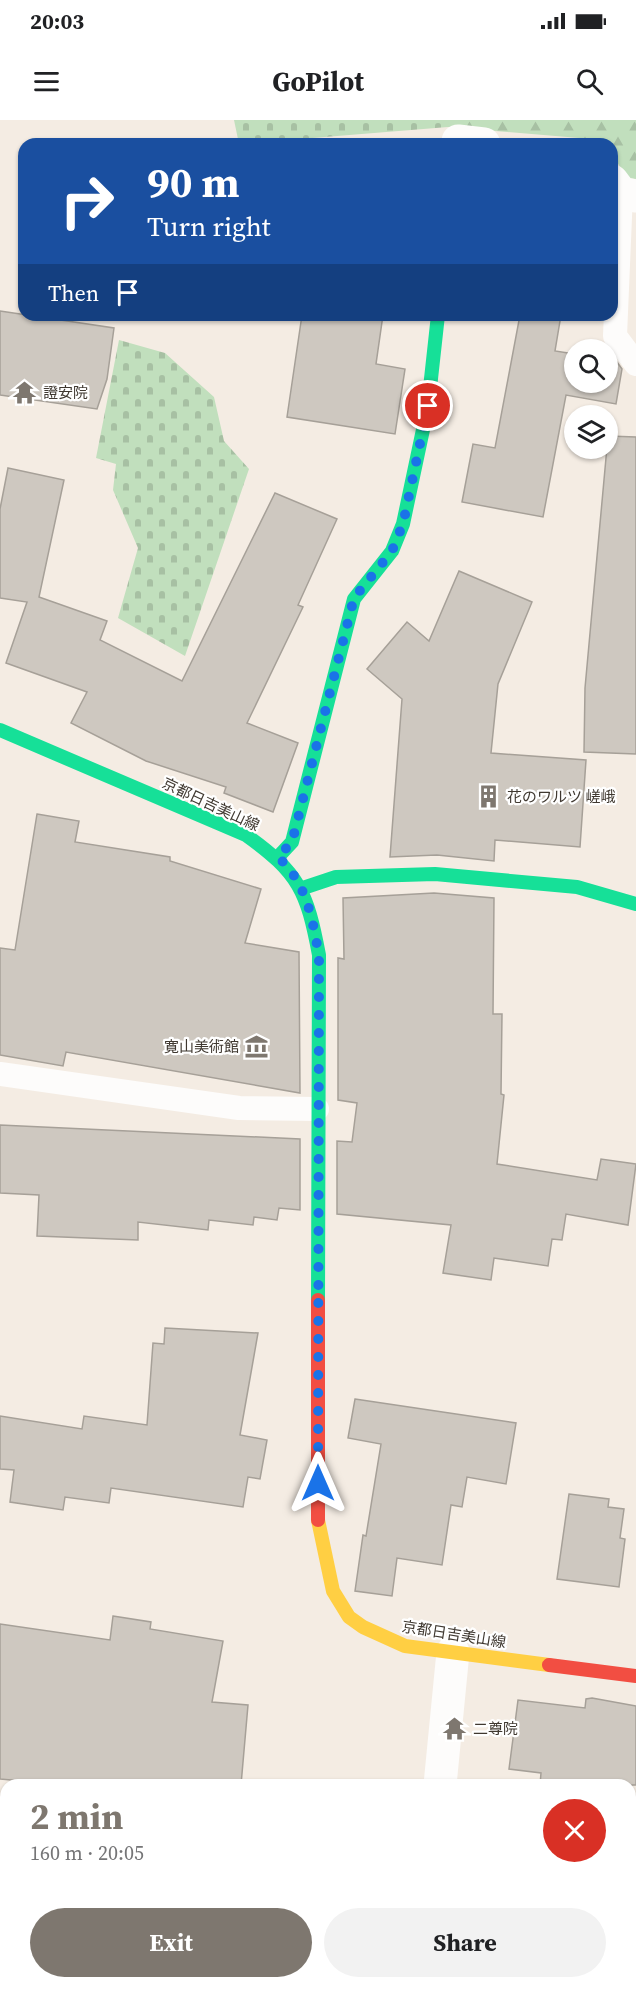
<!DOCTYPE html>
<html lang="en">
<head>
<meta charset="utf-8">
<style>
	body { margin:0; font-family:"Source Serif 4","Noto Sans JP",serif; background:#f2f2f2; color:#202124; height:100vh; display:flex; flex-direction:column; font-size:22px; white-space:nowrap }
	* { box-sizing:border-box; margin:0 }
	p { font-size:20px; color:#757577 }
	.icon { flex:none; width:33px; height:33px; fill:none; stroke:currentColor; stroke-width:2; stroke-linecap:round; stroke-linejoin:round }
	.map { position:relative; flex:1; overflow:hidden }
	.panel { position:absolute; left:0px; top:1659px; width:636px; height:210px; display:flex; flex-direction:column; background:#fff; border-radius:18px 18px 0 0; box-shadow:0 2px 4px #0004 }
	.panel>* { flex:none }
	.guide { position:absolute; left:18px; top:18px; width:600px; height:183px; border-radius:18px; box-shadow:0 2px 4px #0004; background:#1a4fa0; color:#fff; overflow:hidden }
	.fabs { position:absolute; left:564px; top:219px; display:grid; gap:12px }
	.fabs a { display:grid; place-items:center; width:54px; height:54px; border-radius:50%; background:#fff; box-shadow:0 2px 4px #0004; font-size:30px }
	.pin { position:absolute; display:grid; place-items:center; width:51px; height:51px; color:#fff; margin:-26px; border:3px solid #fff; border-radius:50%; box-shadow:0 2px 6px #0007 }
	.me { position:absolute; width:66px; margin:-33px; rotate:0deg; stroke-linejoin:round; filter:drop-shadow(0 0 4px #0008) }
	.turn { display:flex; align-items:center; gap:21px; height:126px; padding:0 30px; font-size:27px }
	.turn .icon { width:78px; height:78px; stroke-width:2.5 }
	.turn b { display:block; font-size:42px; line-height:51px }
	.then { display:flex; align-items:center; height:57px; padding:0 30px; background:#0003; gap:12px; font-size:22px }
	.round { display:grid; place-items:center; flex:none; width:63px; height:63px; border-radius:32px; background:#f2f2f2 }
	.summary { display:flex; align-items:center; justify-content:space-between; height:102px; padding:0 30px }
	h1 { font-size:36px; font-weight:700; line-height:45px; color:#7e776f }
	.action { display:flex; gap:12px; margin-top:auto; padding:12px 30px }
	.action a { flex:1; height:69px; border-radius:36px; background:#7e776f; color:#fff; font-size:24px; font-weight:700; line-height:69px; text-align:center }
	.action a+a { background:#f2f2f2; color:#202124 }
	.status { display:flex; justify-content:space-between; align-items:center; height:42px; padding:0 30px; background:#fff; direction:ltr }
	.status svg { height:16px; fill:currentColor }
	header { display:flex; justify-content:space-between; align-items:center; height:78px; padding:0 30px; background:#fff; font-size:27px; font-weight:700 }
	.map>svg:first-child { display:block }
	.forest { fill:url(#forest-firs) }
	.cemetery { fill:url(#cemetery-stones) }
	.building { fill:#cec8c0; stroke:#a6a098; stroke-width:1.5 }
	.lines { fill:none; stroke-linecap:round; stroke-linejoin:round }
	.lane { stroke:#fdfcfb; stroke-width:24 }
	.street { stroke:#fdfcfb; stroke-width:33 }
	.fast { stroke:#16e098; stroke-width:14 }
	.slow { stroke:#ffcf43; stroke-width:14 }
	.jam { stroke:#f24e42; stroke-width:14 }
	.route { stroke:#1a73e8; stroke-width:10; stroke-dasharray:0 18 }
	.labels { text-anchor:middle; dominant-baseline:central; stroke-width:4.5; stroke-linejoin:round; paint-order:stroke }
	.poi-label { font-size:15px; fill:#3f3830; stroke:#fff; text-anchor:start }
	.street-label { font-size:15px; fill:#3f3830; stroke:#fff }
</style>
</head>
<body>
<div class="status"><b>20:03</b><svg viewBox="0 0 49 12"><path d="M0 12V9h3v3zM5 12V6h3v6zM10 12V3h3v9zM15 12V0h3v12zM26 1h20v11H26zM47 4h2v5h-2z"/></svg></div>
<header><svg class="icon" aria-label="menu" viewBox="0 0 24 24"><path d="M4 6h16M4 12h16M4 18h16"/></svg>GoPilot<svg class="icon" aria-label="search" viewBox="0 0 24 24"><circle cx="10" cy="10" r="6"/><path d="M15 15l6 6"/></svg></header>
<div class="map">
<svg width="636" height="1869" viewBox="0 0 636 1869">
	<defs>
		<pattern id="forest-firs" width="22" height="20" patternUnits="userSpaceOnUse" patternTransform="scale(1.5)"><rect width="22" height="20" fill="#c1dfbd"/><path d="M5 1l3.5 6h-7zM16 11l3.5 6h-7z" fill="#a7c0a3"/></pattern>
		<pattern id="cemetery-stones" width="16" height="16" patternUnits="userSpaceOnUse" patternTransform="scale(1.5)"><rect width="16" height="16" fill="#c1dfbd"/><path d="M2 7V4a2 2 0 0 1 4 0v3zM10 15v-3a2 2 0 0 1 4 0v3z" fill="#a7c0a3"/></pattern>
	</defs>
	<rect width="100%" height="100%" fill="#f4ece3"/>
	<path class="forest" d="M448,0h188v59l-9,-1 -15,-24v-10h-6l-3,-4 -155,-13z"/>
	<g class="cemetery">
		<path d="M234,0h214v7l-209,17z"/>
		<path d="M119,220l46,13 49,44 10,44 25,28 -64,187 -67,-38 20,-70 -25,-58 3,-26 -20,-6z"/>
	</g>
	<g class="building">
		<path d="M0,191l114,17 -7,51 -10,30 -97,-14z"/>
		<path d="M302,195h81l-7,49 29,5 -10,65 -108,-17z"/>
		<path d="M520,195h41l-6,36 19,3v28h34v-22l9,2 5,7 -6,35 -50,-9 -23,122 -81,-15 11,-58 22,4z"/>
		<path d="M608,316l28,1v317l-52,-2 1,-64z"/>
		<path d="M8,348l56,12 -25,117 68,24 -7,19 82,41 93,-188 62,26 -39,86 5,2 -56,116 51,20 -25,69 -49,-19 2,-6 -80,-26 -75,-38 16,-31 -81,-29 21,-61 -27,-4v-89z"/>
		<path d="M459,451l73,31 -34,82 -7,69 95,7 -6,87 -85,-7 -1,21 -57,-6 -47,2 12,-158 -35,-30 40,-47 22,19z"/>
		<path d="M37,694l42,7 -4,21 95,15v4l91,28 -16,54 54,9 1,141 -234,-41 -3,14 -63,-11v-107l15,2z"/>
		<path d="M434,773l60,5 -1,116h9l-1,80 3,1 -7,69 100,16 4,-21 35,5 -8,61 -62,-11 -4,26 -10,-1 -4,27 -54,-8 -3,22 -48,-7 8,-48 -114,-11v-73l15,1 5,-39 -19,-3v-142l6,1 -1,-61z"/>
		<path d="M0,1005l300,14v71l-21,-2 -2,12 -23,-3 -1,8 -44,-5 -1,10 -70,-8v18l-101,-4 2,-41 -39,-2z"/>
		<path d="M165,1208l93,5 -18,102 27,5 -7,39 -12,-2 -5,30 -132,-19 -2,15 -44,-6 -2,13 -53,-8 4,-32 -14,-1v-53l82,13 2,-13 63,9 6,-82 11,1z"/>
		<path d="M355,1279l161,24 -10,61 -39,-7 -5,30 -11,-2 -9,60 -45,-7 -5,38 -37,-5 8,-56 3,1 15,-92 -33,-6z"/>
		<path d="M569,1374l40,5 -1,8 16,2 -4,29 5,1 -6,48 -62,-8z"/>
		<path d="M113,1496l38,6 -1,7 73,12 -11,61 36,3 -7,80h-173l-68,-6v-155l110,16z"/>
		<path d="M592,1578l44,8v79h-96l1,-12 -32,-4 9,-69 67,8 1,-9z"/>
	</g>
	<g class="lines">
		<g class="lane">
			<path d="M621,73l-6,143 21,28"/>
			<path d="M0,954l239,34 78,1"/>
		</g>
		<g class="street">
			<path d="M458,24v-3l26,3"/>
			<path d="M612,61l9,12 15,3"/>
			<path d="M440,1665l13,-133"/>
			<path d="M424,1869v-6"/>
		</g>
		<g class="fast">
			<path d="M0,610l246,105c53,38 61,56 73,120l-1,345"/>
			<path d="M278,737l14,-15 62,-243 38,-48 11,-27 25,-118 10,-91"/>
			<path d="M303,768l33,-11 99,-3 142,13 59,17"/>
		</g>
		<path class="slow" d="M318,1400l15,71 16,26 14,10 42,19 144,19"/>
		<g class="jam">
			<path d="M318,1400v-220"/>
			<path d="M549,1545l87,11"/>
		</g>
	</g>
	<g class="lines">
		<path class="route" d="M318,1363l1,-527c-7,-39 -12,-72 -41,-99l14,-15 62,-244 38,-47 11,-27 25,-118"/>
	</g>
	<defs>
		<symbol id="temple-bare" viewBox="-9 -9 18 18"><path d="M0-6L5-2H3V0L6.5 2.5H4V6H1.5V3h-3V6H-4V2.5H-6.5L-3 0V-2H-5Z" fill="#7e776f" stroke="#fff" stroke-width="2.5" paint-order="stroke"/></symbol>
		<symbol id="building-bare" viewBox="-9 -9 18 18"><path d="M-4-6H4V6H1V3H-1V6H-4ZM-2.5-4.3h1.7v1.8h-1.7ZM.8-4.3h1.7v1.8H.8ZM-2.5-1h1.7V.8h-1.7ZM.8-1h1.7V.8H.8Z" fill="#7e776f" stroke="#fff" stroke-width="2.5" paint-order="stroke"/></symbol>
		<symbol id="museum-bare" viewBox="-9 -9 18 18"><path d="M0-6L6-3V-2H-6V-3ZM-5-1h2V3h-2ZM-1-1h2V3h-2ZM3-1h2V3H3ZM-6 4H6V6H-6Z" fill="#7e776f" stroke="#fff" stroke-width="2.5" paint-order="stroke"/></symbol>
	</defs>
	<g fill-rule="evenodd">
		<use href="#temple-bare" x="8" y="256" width="33" height="33"/>
		<use href="#building-bare" x="472" y="660" width="33" height="33"/>
		<use href="#museum-bare" x="240" y="910" width="33" height="33"/>
		<use href="#temple-bare" x="438" y="1592" width="33" height="33"/>
	</g>
	<g class="labels">
		<g class="poi-label">
			<text x="43" y="272">證安院</text>
			<text x="507" y="676">花のワルツ 嵯峨</text>
			<text x="239" y="926" text-anchor="end">寛山美術館</text>
			<text x="473" y="1608">二尊院</text>
		</g>
		<g class="street-label">
			<text transform="translate(211 684) rotate(25)">京都日吉美山線</text>
			<text transform="translate(454 1514) rotate(9)">京都日吉美山線</text>
		</g>
	</g>
</svg>
<div class="fabs">
<a><svg class="icon" aria-label="search" viewBox="0 0 24 24"><circle cx="10" cy="10" r="6"/><path d="M15 15l6 6"/></svg></a>
<a><svg class="icon" aria-label="layers" viewBox="0 0 24 24"><path d="M12 4l9 5-9 5-9-5zM3 14l9 5 9-5"/></svg></a>
</div>
<div class="pin" style="left:428px;top:286px;background:#d93025"><svg class="icon" aria-label="arrive" viewBox="0 0 24 24"><path d="M6 21V4h12l-3 4 3 4H6"/></svg></div>
<svg class="me" style="left:318px;top:1363px" viewBox="-20 -20 40 40"><path d="M0-17L14 15 0 8-14 15z" fill="#1a73e8" stroke="#fff" stroke-width="4"/></svg>
<div class="guide">
<div class="turn"><svg class="icon" aria-label="right" viewBox="0 0 24 24"><path d="M7 20v-9h11M14 6l5 5-5 5"/></svg><div><b>90 m</b>Turn right</div></div>
<div class="then">Then<svg class="icon" aria-label="arrive" viewBox="0 0 24 24"><path d="M6 21V4h12l-3 4 3 4H6"/></svg></div>
</div>
<section class="panel">
<div class="summary"><div><h1>2 min</h1><p>160 m · 20:05</p></div><a class="round" style="background:#d93025;color:#fff"><svg class="icon" aria-label="close" viewBox="0 0 24 24"><path d="M6 6l12 12M18 6L6 18"/></svg></a></div>
<div class="action"><a>Exit</a><a>Share</a></div>
</section>
</div>
</body>
</html>
